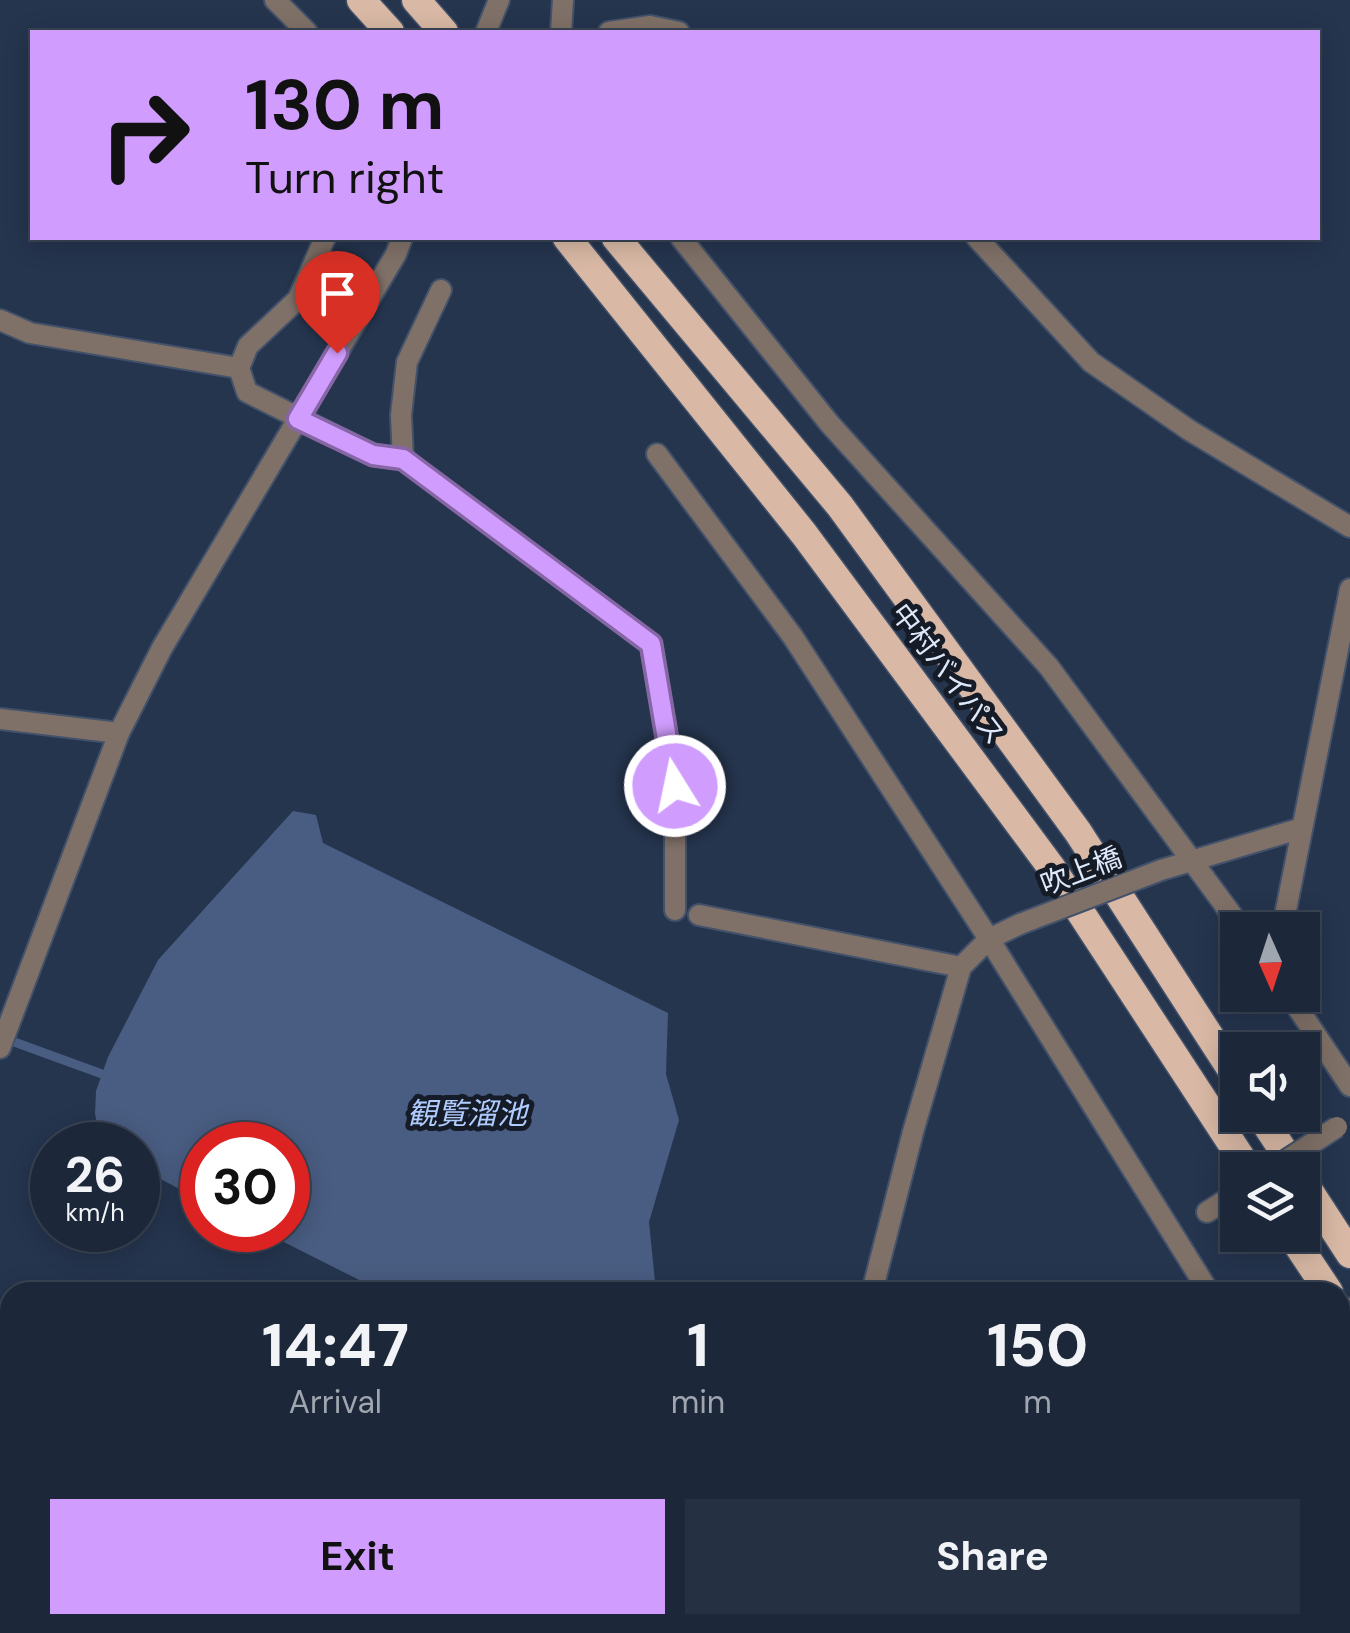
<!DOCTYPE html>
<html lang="en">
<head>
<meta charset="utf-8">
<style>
	body { margin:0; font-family:"DM Sans","Noto Sans JP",sans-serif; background:#253042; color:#f1f3f6; height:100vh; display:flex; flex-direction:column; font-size:38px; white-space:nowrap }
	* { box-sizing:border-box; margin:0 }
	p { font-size:32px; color:#a0a6af }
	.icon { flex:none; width:55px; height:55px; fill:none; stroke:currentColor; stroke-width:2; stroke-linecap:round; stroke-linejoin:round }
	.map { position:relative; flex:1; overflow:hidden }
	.panel { position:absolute; left:0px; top:1282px; width:1350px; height:352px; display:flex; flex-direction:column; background:#1c283a; border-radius:30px 30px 0 0; box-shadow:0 5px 25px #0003,0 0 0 2px #3a4454 }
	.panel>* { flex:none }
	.banner { position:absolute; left:30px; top:30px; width:1290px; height:210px; border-radius:0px; box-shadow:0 5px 25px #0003,0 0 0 2px #3a4454; background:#d09dfe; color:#111; overflow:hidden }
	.needle { width:65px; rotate:177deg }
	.controls { position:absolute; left:1220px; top:912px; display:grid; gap:20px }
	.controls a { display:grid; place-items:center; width:100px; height:100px; border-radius:0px; background:#1c283a; box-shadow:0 5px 25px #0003,0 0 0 2px #3a4454; font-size:50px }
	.speed { position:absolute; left:30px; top:1122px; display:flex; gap:20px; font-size:50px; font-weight:700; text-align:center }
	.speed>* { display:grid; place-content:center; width:130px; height:130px; border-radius:50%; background:#1c283a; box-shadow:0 5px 25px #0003,0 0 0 2px #3a4454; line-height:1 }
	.speed small { font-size:25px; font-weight:400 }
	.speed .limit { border:15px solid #d22; background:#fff; color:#111 }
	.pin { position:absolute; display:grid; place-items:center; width:85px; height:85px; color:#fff; margin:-102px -42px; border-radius:50% 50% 50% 0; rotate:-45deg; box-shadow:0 0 10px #0007 }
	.pin .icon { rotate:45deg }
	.me { position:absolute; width:110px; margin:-55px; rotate:350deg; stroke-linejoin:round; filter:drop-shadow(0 0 8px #0008) }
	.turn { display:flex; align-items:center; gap:35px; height:210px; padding:0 50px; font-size:45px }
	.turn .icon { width:130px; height:130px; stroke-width:2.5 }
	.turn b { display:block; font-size:70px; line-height:85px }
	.eta { display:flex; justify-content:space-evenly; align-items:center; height:170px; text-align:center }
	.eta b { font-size:60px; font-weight:700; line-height:70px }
	.action { display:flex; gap:20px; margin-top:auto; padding:20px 50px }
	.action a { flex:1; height:115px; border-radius:0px; background:#d09dfe; color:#111; font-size:40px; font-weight:700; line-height:115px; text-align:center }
	.action a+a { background:#253042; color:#f1f3f6 }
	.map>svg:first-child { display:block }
	.water { fill:#495d82 }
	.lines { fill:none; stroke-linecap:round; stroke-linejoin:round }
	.stream { stroke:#495d82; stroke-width:9 }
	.minor-casing { stroke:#43526a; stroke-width:24 }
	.tertiary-casing { stroke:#43526a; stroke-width:24 }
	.trunk-casing { stroke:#43526a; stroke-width:31 }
	.minor { stroke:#807168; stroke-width:20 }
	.tertiary { stroke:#807168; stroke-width:20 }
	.trunk { stroke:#d9b9a5; stroke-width:28 }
	.minor-bridge-casing { stroke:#43526a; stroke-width:24; stroke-linecap:butt }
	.minor-bridge { stroke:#807168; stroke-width:20 }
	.route-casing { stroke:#8766a5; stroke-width:25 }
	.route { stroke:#d09dfe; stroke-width:18 }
	.labels { text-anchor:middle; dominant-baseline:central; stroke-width:10; stroke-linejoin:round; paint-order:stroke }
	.street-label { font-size:28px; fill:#dfe9fa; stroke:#151c28 }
	.water-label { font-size:30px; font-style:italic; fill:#b0ccfe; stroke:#151c28 }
</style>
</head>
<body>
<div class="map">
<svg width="1350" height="1633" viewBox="0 0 1350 1633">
	<rect width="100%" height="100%" fill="#25354e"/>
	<path class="water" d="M293,811l23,4 7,28 345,170 -2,61 13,46 -30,102 7,70h-273l-123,-62h28v-85h-86v56l-64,-34v-22h-32l-6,-8 -5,-23 1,-23 12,-34 50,-97z"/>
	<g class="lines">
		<path class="stream" d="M6,1039l96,35"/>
		<defs>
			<g id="minor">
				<path d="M275,0l32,32"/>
				<path d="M561,32l2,-32"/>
				<path d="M609,32l41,-6 29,6"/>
				<path d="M325,238l-27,61 -50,47 -9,22 8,24 126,63 30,4 248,186 24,141v124"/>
				<path d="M681,238l148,185 220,244 194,263"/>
				<path d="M977,238l114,124 98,68 161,97"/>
				<path d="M0,320l30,13 209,35"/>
				<path d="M657,454l136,183 196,302 220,353"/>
				<path d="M403,459l-2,-44 6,-53 34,-72"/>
				<path d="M0,719l119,14"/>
				<path d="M1161,870l141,-42"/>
				<path d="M699,915l262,52"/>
				<path d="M1282,930l68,-341"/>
				<path d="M1289,995l61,91"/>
				<path d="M0,1048l119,-315 43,-85 136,-229"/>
				<path d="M1207,1212l31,-20"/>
				<path d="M872,1292l41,-160 48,-165 28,-28 31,-15"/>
				<path d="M0,1314l10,4"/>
				<path d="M0,1468l10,4"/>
				<path d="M1340,1502l10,16"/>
				<path d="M1340,1579l10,-1"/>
				<path d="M427,1625l20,8"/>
				<path d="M1293,1625v8"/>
				<path d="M206,1633l4,-8"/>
				<path d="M779,1633l4,-8"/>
			</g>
			<g id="tertiary">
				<path d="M486,32l13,-32"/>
				<path d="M298,419l98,-165 6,-16"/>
				<path d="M1340,1483l10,-6"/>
			</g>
			<g id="trunk">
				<path d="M361,0l29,32"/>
				<path d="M416,0l28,32"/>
				<path d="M567,238l237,296 247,333 198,303"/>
				<path d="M616,238l224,268 238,326 160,248"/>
				<path d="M1260,1115l36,55"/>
				<path d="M1302,1180l48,74"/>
				<path d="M1291,1235l38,57"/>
				<path d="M1340,1309l10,16"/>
			</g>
		</defs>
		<use href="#minor" class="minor-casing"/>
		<use href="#tertiary" class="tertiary-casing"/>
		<use href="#trunk" class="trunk-casing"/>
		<use href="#minor" class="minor"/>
		<use href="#tertiary" class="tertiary"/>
		<use href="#trunk" class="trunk"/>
		<defs>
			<g id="minor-bridge">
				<path d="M1020,924l141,-54"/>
				<path d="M1271,1170l66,-43"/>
			</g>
		</defs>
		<use href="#minor-bridge" class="minor-bridge-casing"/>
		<use href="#minor-bridge" class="minor-bridge"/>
	</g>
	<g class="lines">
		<defs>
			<path id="route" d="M337,353l-39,66 75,36 30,4 248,185 24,142"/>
		</defs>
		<use href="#route" class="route-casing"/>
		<use href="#route" class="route"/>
	</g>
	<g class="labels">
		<g class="street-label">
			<text transform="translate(948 674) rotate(53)">中村バイパス</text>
			<text transform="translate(1081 871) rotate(-21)">吹上橋</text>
		</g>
		<g class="water-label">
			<text x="467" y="1113">観覧溜池</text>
		</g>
	</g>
</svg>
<div class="controls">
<a><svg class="needle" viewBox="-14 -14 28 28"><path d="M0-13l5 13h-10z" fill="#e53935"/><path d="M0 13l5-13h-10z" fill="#a0a6af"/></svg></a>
<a><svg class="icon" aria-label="sound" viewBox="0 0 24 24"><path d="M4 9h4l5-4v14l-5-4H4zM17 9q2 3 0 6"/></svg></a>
<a><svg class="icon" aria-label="layers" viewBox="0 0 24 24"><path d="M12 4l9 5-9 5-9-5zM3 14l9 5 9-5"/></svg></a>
</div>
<div class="speed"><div>26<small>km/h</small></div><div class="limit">30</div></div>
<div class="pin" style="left:337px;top:353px;background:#d93025"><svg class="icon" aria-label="arrive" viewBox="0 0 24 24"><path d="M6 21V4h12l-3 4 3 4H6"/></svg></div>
<svg class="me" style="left:675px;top:786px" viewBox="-20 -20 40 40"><circle r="17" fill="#d09dfe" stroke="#fff" stroke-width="3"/><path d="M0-11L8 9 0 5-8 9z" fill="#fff"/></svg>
<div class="banner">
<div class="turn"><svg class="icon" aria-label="right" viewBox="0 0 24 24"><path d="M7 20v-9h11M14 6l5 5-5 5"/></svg><div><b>130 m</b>Turn right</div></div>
</div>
<section class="panel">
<div class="eta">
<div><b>14:47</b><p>Arrival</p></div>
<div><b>1</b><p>min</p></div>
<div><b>150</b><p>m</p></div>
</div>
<div class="action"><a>Exit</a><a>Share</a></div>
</section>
</div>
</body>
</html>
